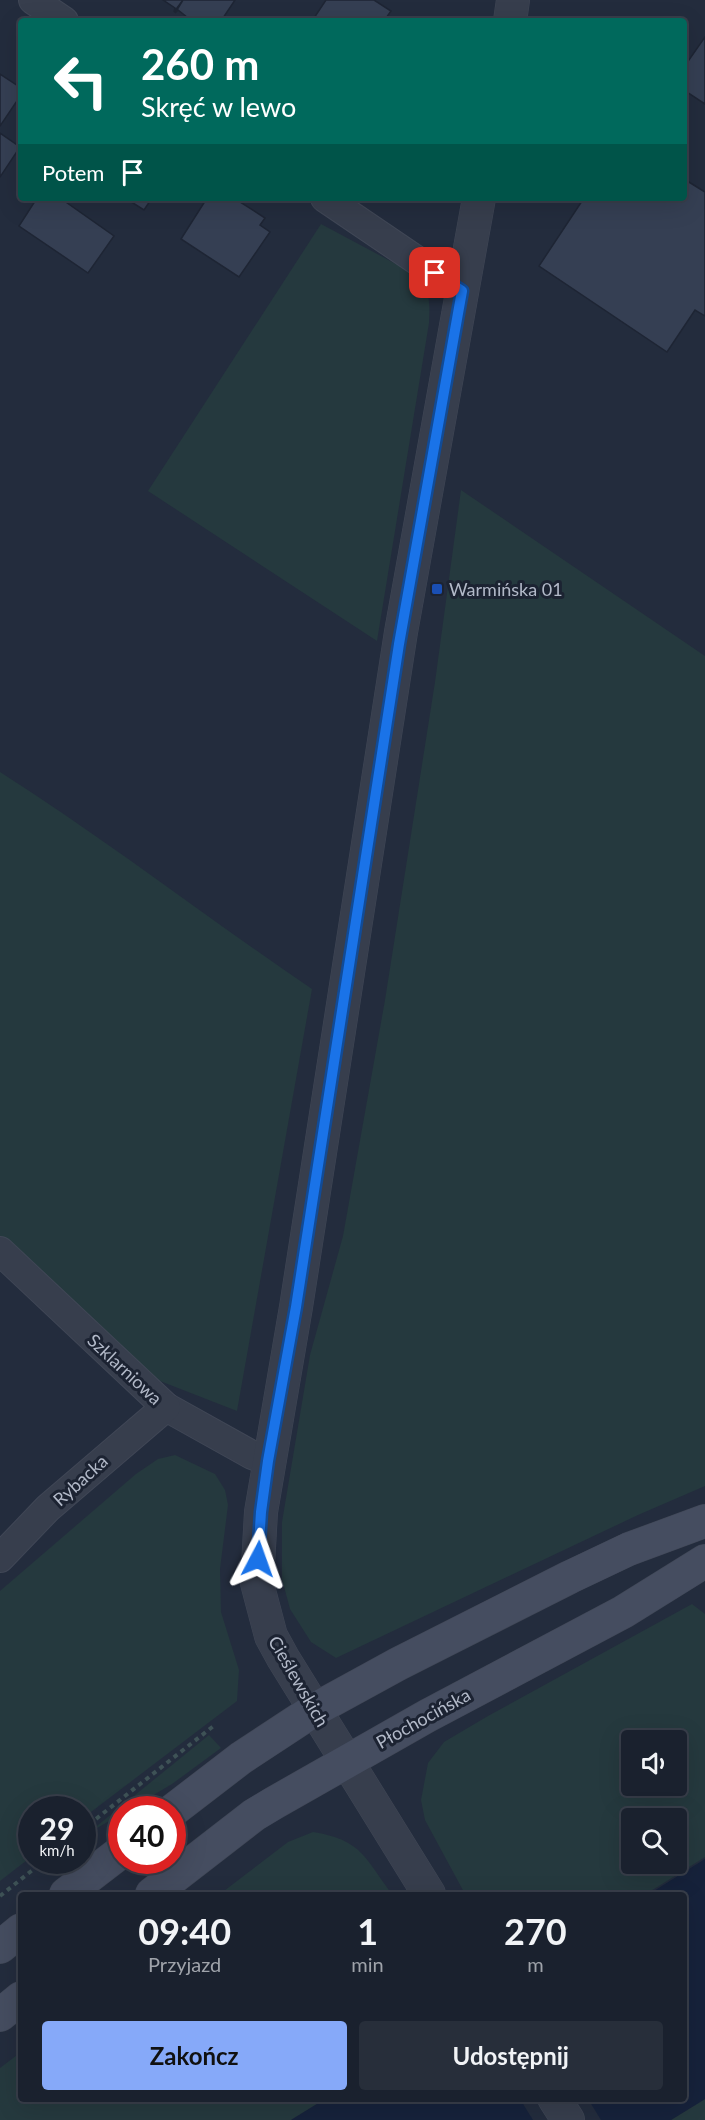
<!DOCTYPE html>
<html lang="pl">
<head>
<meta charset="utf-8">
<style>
	body { margin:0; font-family:Lato,sans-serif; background:#272e3a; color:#f1f3f6; height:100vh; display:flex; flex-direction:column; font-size:22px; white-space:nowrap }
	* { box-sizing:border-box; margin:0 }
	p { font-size:20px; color:#9fa3aa }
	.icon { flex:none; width:33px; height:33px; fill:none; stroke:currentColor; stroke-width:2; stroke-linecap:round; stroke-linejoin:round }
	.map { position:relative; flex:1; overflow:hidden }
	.side { position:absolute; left:18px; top:1892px; width:669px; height:210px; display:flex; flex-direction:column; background:#1a212e; border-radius:6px; box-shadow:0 6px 24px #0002,0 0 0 2px #383e4a }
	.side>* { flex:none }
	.hud { position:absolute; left:18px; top:18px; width:669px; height:183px; border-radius:6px; box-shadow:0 6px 24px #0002,0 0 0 2px #383e4a; background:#00695c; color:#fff; overflow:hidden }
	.tools { position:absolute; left:621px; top:1730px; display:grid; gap:12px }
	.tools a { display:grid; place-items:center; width:66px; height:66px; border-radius:6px; background:#1a212e; box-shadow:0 6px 24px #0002,0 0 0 2px #383e4a; font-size:30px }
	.speed { position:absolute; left:18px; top:1796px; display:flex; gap:12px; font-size:30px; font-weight:700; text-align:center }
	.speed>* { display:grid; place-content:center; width:78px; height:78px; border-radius:50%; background:#1a212e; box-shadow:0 6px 24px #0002,0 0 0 2px #383e4a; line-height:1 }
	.speed small { font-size:15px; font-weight:400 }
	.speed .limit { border:9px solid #d22; background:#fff; color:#111 }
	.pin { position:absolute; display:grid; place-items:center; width:51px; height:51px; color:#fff; margin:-26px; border-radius:12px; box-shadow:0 3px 9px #0006 }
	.me { position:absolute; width:66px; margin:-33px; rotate:4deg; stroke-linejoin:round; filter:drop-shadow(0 0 4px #0008) }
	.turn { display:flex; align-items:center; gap:21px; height:126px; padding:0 24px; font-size:27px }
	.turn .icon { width:78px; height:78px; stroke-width:2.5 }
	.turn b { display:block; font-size:42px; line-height:51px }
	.then { display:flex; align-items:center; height:57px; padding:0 24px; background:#0003; gap:12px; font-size:22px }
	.eta { display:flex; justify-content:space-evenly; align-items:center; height:102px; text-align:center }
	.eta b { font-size:36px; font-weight:700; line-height:42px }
	.primary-button { display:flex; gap:12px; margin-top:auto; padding:12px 24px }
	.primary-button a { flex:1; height:69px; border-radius:6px; background:#86a9f9; color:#111; font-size:24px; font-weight:700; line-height:69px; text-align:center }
	.primary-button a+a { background:#272e3a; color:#f1f3f6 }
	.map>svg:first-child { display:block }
	.green { fill:#25393e; fill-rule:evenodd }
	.water { fill:#16223b }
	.pier { fill:#232c3d }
	.building { fill:#353f53; stroke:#1e2534; stroke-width:1.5 }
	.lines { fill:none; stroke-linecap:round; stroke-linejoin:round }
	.minor-casing { stroke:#404756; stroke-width:30 }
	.tertiary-casing { stroke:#404756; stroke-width:34 }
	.secondary-casing { stroke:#404756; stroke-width:34 }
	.path { stroke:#3e5256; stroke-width:4; stroke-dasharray:4.5 4.5; stroke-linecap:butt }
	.minor { stroke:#373e4d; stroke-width:28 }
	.tertiary { stroke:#373e4d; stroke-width:33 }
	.secondary { stroke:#454d60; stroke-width:33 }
	.route-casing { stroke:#114b97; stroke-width:15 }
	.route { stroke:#1a73e8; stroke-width:10 }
	.transit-dot { fill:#1a4fb4; stroke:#1c2332; stroke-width:2 }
	.labels { text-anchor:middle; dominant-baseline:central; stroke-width:6; stroke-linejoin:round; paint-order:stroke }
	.poi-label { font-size:18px; fill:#b2b9c8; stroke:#1c2332; text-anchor:start }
	.street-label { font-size:18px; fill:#b2b9c8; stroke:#1c2332 }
</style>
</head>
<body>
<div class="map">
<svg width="705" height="2120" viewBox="0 0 705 2120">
	<rect width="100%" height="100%" fill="#232c3d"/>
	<g class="green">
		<path d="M321,224l88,47c21,20 21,24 20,52l-52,318 -229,-150z"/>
		<path d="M461,490l244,166v830l-67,29 -302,143 -25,-16 -21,-33 -8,-30v-57l28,-167 33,-119 42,-236 50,-318z"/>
		<path d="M0,772c107,68 207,146 312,217l-75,422 -77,-30 -84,-70 -76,-74z"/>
		<path d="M175,1455l40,19 10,16 3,15 -8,64 1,43 18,58 -2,31 -154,117 -1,-9h-50l-1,48 -31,24v-290l136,-117 22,-15z"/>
		<path d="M692,1604l13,10v243l-59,37h-181l-40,-74 -4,-20 7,-37 16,-21 44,-26zM632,1740h44v45h-44zM632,1818h44v45h-44z"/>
		<path d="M209,1735l12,13 -49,36 -42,25h-8l-1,5 -34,20z"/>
		<path d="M313,1832c49,8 51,25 79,62h-172l68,-52z"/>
		<path d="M21,2052v46l304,1 -34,21h-291v-52z"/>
		<path d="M705,2099v21h-34z"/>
	</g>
	<path class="water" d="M705,1859v240l-34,21h-380l34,-21 359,-1v-204h-35z"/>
	<path class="pier" d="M520,2099h68l13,21h-68z"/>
	<g class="building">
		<path d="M163,0h20l-9,12 1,-4z"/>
		<path d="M183,0h52l-14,21h-29l-14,-11 -3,3z"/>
		<path d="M326,0h48l17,11 -7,10h-72z"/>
		<path d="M705,37v67l-21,-14v-23z"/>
		<path d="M0,74l21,14v7l-21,31z"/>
		<path d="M0,133l20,14 -20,30z"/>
		<path d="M684,179l21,13v124l-10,-6 -28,42 -128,-86 45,-68h100z"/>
		<path d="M37,198h23l54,38 -26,37 -69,-47z"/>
		<path d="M125,198h27l-8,12z"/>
		<path d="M207,198h27l31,20 -5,7 10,7 -31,45 -58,-38z"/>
	</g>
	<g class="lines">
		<defs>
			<g id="minor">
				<path d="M33,0l31,21"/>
				<path d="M325,198l137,93"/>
				<path d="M0,1251l166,156 86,48 16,6"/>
				<path d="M0,1558l48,-50 118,-101"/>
			</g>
			<g id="tertiary">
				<path d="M510,21l3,-21"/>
				<path d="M429,1894l-146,-236 -12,-22 -14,-53 4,-71 35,-205 105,-675 78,-434"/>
				<path d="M554,2098l14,22"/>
			</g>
			<g id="secondary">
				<path d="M172,1811l69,-53 73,-48 84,-46 172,-87 59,-28 76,-28"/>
				<path d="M66,1894l56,-43"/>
				<path d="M152,1894l102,-79 20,-12 153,-87 196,-104 82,-51"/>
				<path d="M0,1947l21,-17"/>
				<path d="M0,2015l21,-17"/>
			</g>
		</defs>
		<use href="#minor" class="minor-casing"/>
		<use href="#tertiary" class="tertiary-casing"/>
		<use href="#secondary" class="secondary-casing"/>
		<g class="path">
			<path d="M82,1830l134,-106"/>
			<path d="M0,1896l45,-36"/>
		</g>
		<use href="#minor" class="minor"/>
		<use href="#tertiary" class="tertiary"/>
		<use href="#secondary" class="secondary"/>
	</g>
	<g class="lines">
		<defs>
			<path id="route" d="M258,1559l3,-47 7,-51 28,-154 103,-663 63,-353 -27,-18"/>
		</defs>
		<use href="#route" class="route-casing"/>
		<use href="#route" class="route"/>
	</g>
	<rect class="transit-dot" x="431" y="583" width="12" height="12" rx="3"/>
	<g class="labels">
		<g class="poi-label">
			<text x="449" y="589">Warmińska 01</text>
		</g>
		<g class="street-label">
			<text transform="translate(125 1369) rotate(43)">Szklarniowa</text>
			<text transform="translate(80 1480) rotate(-42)">Rybacka</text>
			<text transform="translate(299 1681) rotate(60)">Cieślewskich</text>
			<text transform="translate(423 1718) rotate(-29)">Płochocińska</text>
		</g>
	</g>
</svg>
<div class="tools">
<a><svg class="icon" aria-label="sound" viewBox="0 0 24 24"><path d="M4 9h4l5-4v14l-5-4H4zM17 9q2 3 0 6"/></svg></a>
<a><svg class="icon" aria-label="search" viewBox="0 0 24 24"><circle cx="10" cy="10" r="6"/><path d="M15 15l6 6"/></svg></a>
</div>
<div class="speed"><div>29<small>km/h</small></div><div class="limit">40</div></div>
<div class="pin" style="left:435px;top:273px;background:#d93025"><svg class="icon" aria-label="arrive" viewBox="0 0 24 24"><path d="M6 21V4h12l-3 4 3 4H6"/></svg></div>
<svg class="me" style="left:258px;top:1559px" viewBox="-20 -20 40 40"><path d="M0-17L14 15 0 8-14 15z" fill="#1a73e8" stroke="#fff" stroke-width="4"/></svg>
<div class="hud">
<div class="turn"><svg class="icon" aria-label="left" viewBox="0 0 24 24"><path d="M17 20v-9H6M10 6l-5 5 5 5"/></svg><div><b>260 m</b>Skręć w lewo</div></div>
<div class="then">Potem<svg class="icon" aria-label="arrive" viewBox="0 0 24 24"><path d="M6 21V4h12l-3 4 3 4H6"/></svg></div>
</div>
<section class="side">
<div class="eta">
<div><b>09:40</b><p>Przyjazd</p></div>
<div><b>1</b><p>min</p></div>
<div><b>270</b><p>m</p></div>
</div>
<div class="primary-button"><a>Zakończ</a><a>Udostępnij</a></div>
</section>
</div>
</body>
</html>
